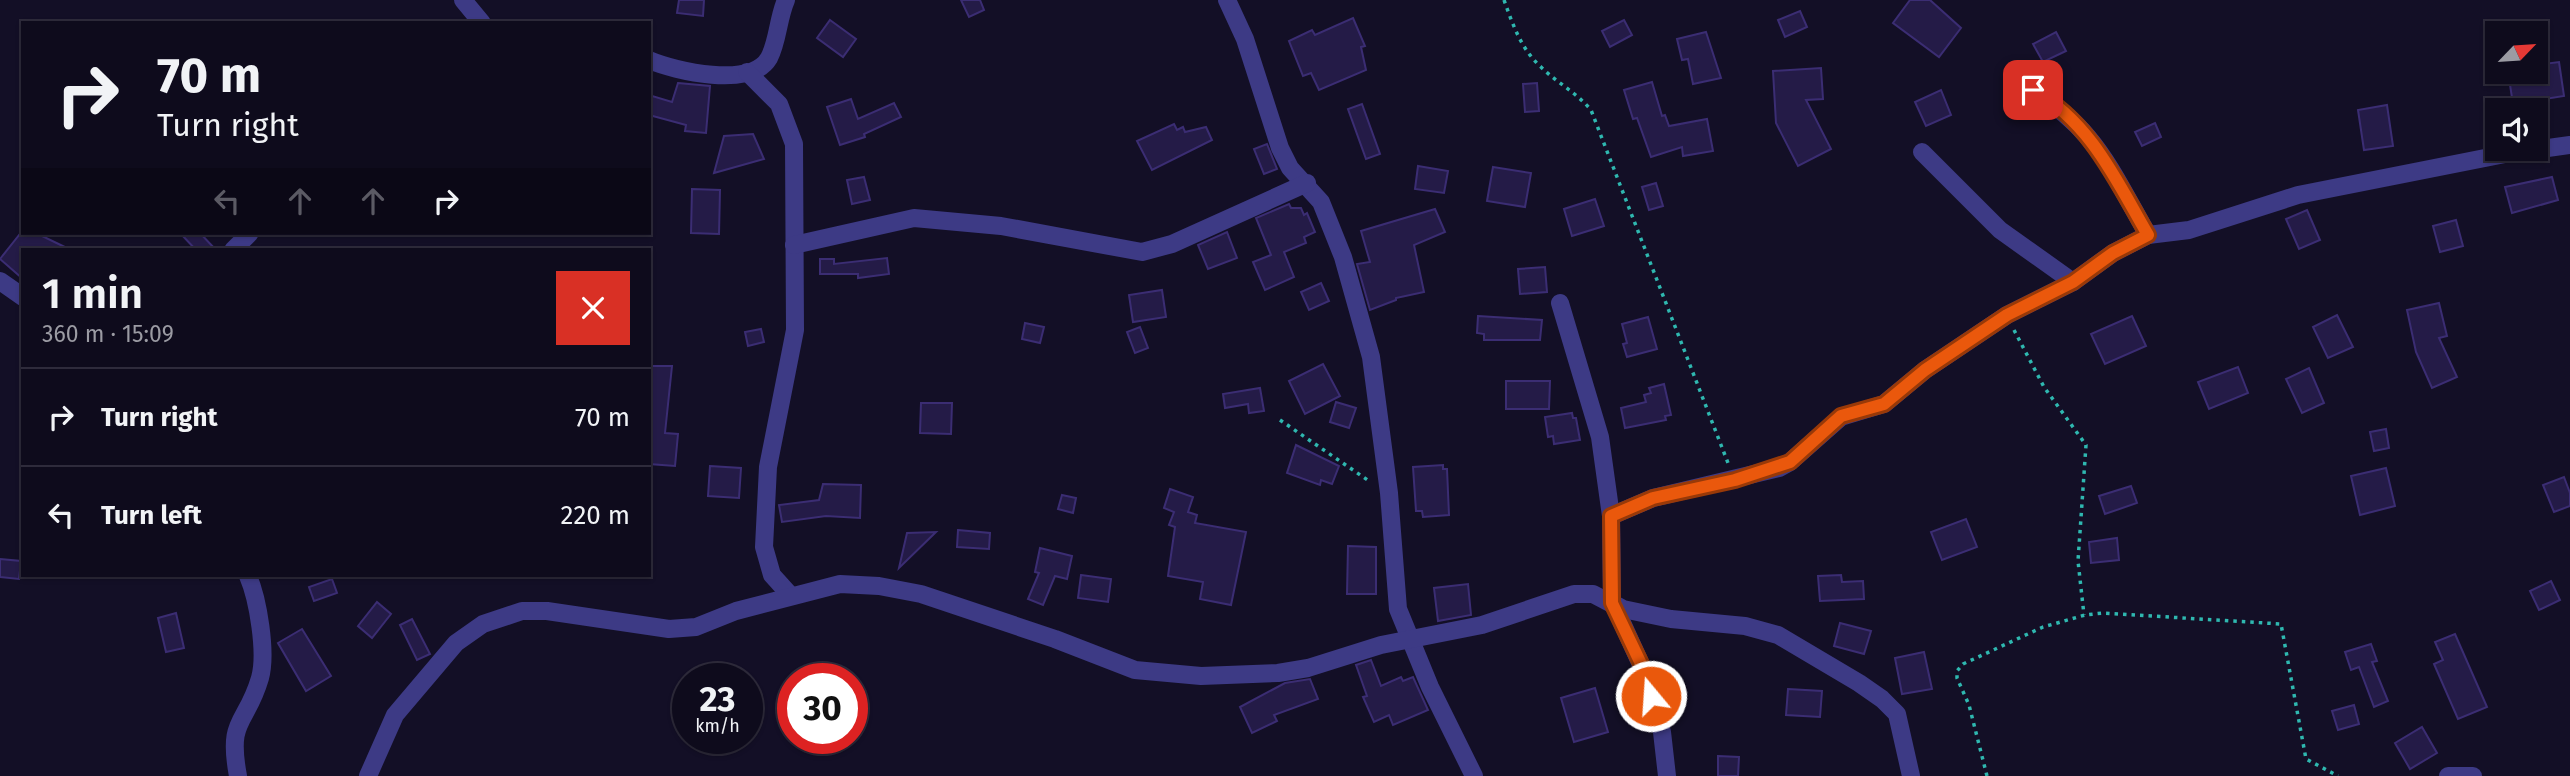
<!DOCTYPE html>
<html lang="en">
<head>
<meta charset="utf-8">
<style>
	body { margin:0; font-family:"Fira Sans",sans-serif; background:#1c1929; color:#f1f3f6; height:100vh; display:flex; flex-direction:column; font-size:26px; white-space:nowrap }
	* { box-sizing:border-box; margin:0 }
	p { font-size:23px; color:#9b9ba3 }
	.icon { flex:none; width:38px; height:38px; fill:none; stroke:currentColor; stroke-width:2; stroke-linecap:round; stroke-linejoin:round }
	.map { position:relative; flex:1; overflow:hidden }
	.drawer { position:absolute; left:21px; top:248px; width:630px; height:329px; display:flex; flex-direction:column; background:#0e0b1c; border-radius:0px; box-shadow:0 2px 5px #0004,0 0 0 2px #2e2b3b }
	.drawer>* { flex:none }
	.banner { position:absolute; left:21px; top:21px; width:630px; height:214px; border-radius:0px; box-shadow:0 2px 5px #0004,0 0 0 2px #2e2b3b; background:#0e0b1c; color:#f1f3f6; overflow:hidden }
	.needle { width:46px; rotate:65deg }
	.tools { position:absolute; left:2485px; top:21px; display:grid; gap:14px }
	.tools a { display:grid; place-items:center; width:63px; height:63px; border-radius:0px; background:#0e0b1c; box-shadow:0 2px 5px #0004,0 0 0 2px #2e2b3b; font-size:35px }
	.speed { position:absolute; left:672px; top:663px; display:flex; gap:14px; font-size:35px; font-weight:700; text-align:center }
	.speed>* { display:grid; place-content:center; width:91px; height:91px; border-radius:50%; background:#0e0b1c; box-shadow:0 2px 5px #0004,0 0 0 2px #2e2b3b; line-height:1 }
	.speed small { font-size:18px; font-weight:400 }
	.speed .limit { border:10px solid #d22; background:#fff; color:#111 }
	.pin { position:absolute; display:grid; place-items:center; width:60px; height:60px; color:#fff; margin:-30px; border-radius:14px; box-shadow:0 4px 10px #0006 }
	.me { position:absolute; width:77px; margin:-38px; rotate:342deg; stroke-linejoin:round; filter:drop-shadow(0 0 5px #0008) }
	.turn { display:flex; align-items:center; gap:24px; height:147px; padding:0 21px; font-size:32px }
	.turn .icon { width:91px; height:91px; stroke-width:2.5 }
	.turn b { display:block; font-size:49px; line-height:60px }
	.lanes { display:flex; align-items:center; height:66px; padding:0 21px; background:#0003; justify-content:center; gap:35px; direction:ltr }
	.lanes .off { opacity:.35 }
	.round { display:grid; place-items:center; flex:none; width:74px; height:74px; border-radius:0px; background:#1c1929 }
	.headline { display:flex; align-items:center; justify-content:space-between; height:119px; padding:0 21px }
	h1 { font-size:42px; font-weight:600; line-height:52px }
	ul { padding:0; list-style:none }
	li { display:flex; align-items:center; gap:21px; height:98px; padding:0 21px; border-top:2px solid #2e2b3b }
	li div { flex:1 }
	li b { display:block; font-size:26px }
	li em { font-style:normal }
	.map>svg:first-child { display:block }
	.building { fill:#241b47; stroke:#3b2d73; stroke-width:2 }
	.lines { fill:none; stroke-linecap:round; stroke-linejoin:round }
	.path { stroke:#2fb8b0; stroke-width:3.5; stroke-dasharray:3.5 5; stroke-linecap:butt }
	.minor { stroke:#3d3a85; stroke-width:18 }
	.route-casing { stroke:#983908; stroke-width:18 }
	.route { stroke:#ea580c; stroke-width:12 }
</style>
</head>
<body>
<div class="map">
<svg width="2570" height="776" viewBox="0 0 2570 776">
	<rect width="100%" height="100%" fill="#130f26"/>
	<g class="building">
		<path d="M679,0h25l-1,16 -26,-3z"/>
		<path d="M961,0h19l4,10 -15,7z"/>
		<path d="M1910,0h20l31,28 -22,29 -46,-34z"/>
		<path d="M1800,11l7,16 -22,10 -7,-17z"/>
		<path d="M1353,18l12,28 -4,1 5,23 -47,20 -8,-17 -8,3 -14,-35 23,-11 3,5z"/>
		<path d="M830,20l26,19 -13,18 -26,-19z"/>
		<path d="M1624,20l8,15 -22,12 -8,-16z"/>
		<path d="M1706,32l15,46 -28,6 -5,-25 -6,1 -5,-21z"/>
		<path d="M2056,32l10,19 -23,11 -10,-18z"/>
		<path d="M2559,62l5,34 -51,8 -5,-32h28v-7z"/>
		<path d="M1821,68l2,31 -17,1 25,49 -33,17 -22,-43 -3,-52z"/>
		<path d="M1652,82l10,34 3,-1 4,11 38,-7 6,32 -30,5 -1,-9 -31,10 -14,-39 -4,1 -9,-29z"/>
		<path d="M678,83l32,3 -4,47 -21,-2 1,-6 -37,-10v-20l23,7z"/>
		<path d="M1537,83l2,28 -14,1 -2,-28z"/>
		<path d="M1941,90l10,25 -25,11 -11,-24z"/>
		<path d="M851,99l7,20 36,-16 7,14 -37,17 1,3 -25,8 -13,-38z"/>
		<path d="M1362,104l18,50 -14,5 -18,-50z"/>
		<path d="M2387,105l6,41 -29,4 -6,-40z"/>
		<path d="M2155,123l6,14 -19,9 -7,-14z"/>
		<path d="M1174,124l3,6 6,-3 2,5 21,-5 6,13 -60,30 -15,-29z"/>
		<path d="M753,134l11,25 -50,14 10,-37z"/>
		<path d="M1267,144l10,25 -13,5 -10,-25z"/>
		<path d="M1418,166l30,5 -4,22 -29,-4z"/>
		<path d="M1493,167l38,6 -6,34 -38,-6z"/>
		<path d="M864,177l6,23 -18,4 -5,-24z"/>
		<path d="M2552,177l6,23 -46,13 -7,-26z"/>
		<path d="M1656,183l7,23 -14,4 -7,-23z"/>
		<path d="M692,189l28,1 -1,44 -28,-1z"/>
		<path d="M1595,199l9,27 -32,10 -8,-27z"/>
		<path d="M1289,204l2,4h10l3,7 3,-2 8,19 -11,5 2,6 -22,9 10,25 -29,13 -12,-28 18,-7 -15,-37z"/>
		<path d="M1435,209l10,23 -31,13 10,47 -28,6v2l-26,10 -13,-46 13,-2 -9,-31z"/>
		<path d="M2307,210l13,30 -21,9 -13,-30z"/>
		<path d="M2456,220l7,26 -23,6 -7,-26z"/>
		<path d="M23,230v3h13l35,17h-48v29l-23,-20z"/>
		<path d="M1227,232l10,26 -29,11 -10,-24z"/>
		<path d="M180,233h20l16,17h-20z"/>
		<path d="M887,258l2,16 -31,4v-4h-38v-15h14v5z"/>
		<path d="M1545,267l2,25 -27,2 -2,-25z"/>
		<path d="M1321,283l8,18 -20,9 -8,-18z"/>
		<path d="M1162,290l4,27 -33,5 -4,-27z"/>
		<path d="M2439,303l8,33 -8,2 18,39 -25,11 -16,-36 -9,-42z"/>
		<path d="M2337,315l16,32 -25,11 -15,-31z"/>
		<path d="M1478,316l64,4 -2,20h-56v-6l-7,-1z"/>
		<path d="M2132,316l14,30 -41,18 -14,-30z"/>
		<path d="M1648,317l9,32 -30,8 -4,-13 4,-1 -5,-19z"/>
		<path d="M1025,323l19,4 -4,16 -18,-4z"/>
		<path d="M1140,327l8,21 -13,5 -8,-21z"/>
		<path d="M761,329l3,13 -16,4 -3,-14z"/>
		<path d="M1323,364l17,32 -35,18 -16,-33z"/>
		<path d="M649,366h23l-7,67 13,1 -3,32 -26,-2z"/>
		<path d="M2238,367l10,26 -39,16 -11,-27z"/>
		<path d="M2309,368l15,35 -22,10 -16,-34z"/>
		<path d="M1506,381h44l-1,28h-43z"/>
		<path d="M1664,384l7,31 -6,1 1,4 -41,8 -4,-20 25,-6 -2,-7 7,-2 -2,-5z"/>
		<path d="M1260,388l4,23 -15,2 -1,-9 -23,4 -2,-14z"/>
		<path d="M1336,402l20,6 -7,20 -19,-6z"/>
		<path d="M921,403h31l-1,31 -31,-1z"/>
		<path d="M1572,413l1,5h3l4,22 -26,4 -1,-8 -5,1 -3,-20z"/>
		<path d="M2386,429l3,19 -15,3 -4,-19z"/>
		<path d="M1296,445l43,21 -7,18 -11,-4 -1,5 -33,-12z"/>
		<path d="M1443,465v4h4l2,46 -26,2 -1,-6h-6l-3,-44z"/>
		<path d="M710,466l31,2 -2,30 -31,-2z"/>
		<path d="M2386,468l9,38 -35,9 -9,-39z"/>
		<path d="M2564,477l6,16v13l-16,6 -11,-27z"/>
		<path d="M823,484l38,1 -1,33 -34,-2 -44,6 -3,-17 40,-5z"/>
		<path d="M2131,486l6,17 -32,11 -6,-18z"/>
		<path d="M1170,489l23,8 -5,15 9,3 -2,8 51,9 -15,73 -31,-6 3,-17 -35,-6 7,-49 -6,-2 5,-13 -10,-4z"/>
		<path d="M1062,495l14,3 -3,15 -15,-4z"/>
		<path d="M1966,519l11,28 -35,13 -11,-28z"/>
		<path d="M958,530l32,3 -1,16 -32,-2z"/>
		<path d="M936,532l-37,36 8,-35z"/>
		<path d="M2117,538l2,22 -28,3 -2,-21z"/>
		<path d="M1348,546l28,1v47h-29z"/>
		<path d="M1040,548l32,8 -5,23 -12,-3 -12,29 -15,-6 11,-26 -4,-1z"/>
		<path d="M0,559l21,2 -2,18 -19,-2z"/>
		<path d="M1081,575l30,4 -3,23 -30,-4z"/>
		<path d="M1841,575l1,7 21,-1 1,18 -44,2 -2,-25z"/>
		<path d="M332,579l5,14 -23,8 -5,-14z"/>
		<path d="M2551,581l9,19 -21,10 -9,-19z"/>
		<path d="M1468,584l3,31 -33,6 -4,-33z"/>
		<path d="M377,602l14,12 -19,24 -14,-12z"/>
		<path d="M176,613l8,35 -18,4 -8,-34z"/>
		<path d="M412,619l18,35 -13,6 -17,-35z"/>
		<path d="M1840,623l31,8 -7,23 -30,-8z"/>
		<path d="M302,629l29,47 -25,15 -28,-48z"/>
		<path d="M2455,634l32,73 -29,12 -24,-55 9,-4 -8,-18z"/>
		<path d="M2371,644l6,17 -5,1 16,39 -14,6 -15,-40 -8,3 -6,-18z"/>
		<path d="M1924,652l8,37 -30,5 -7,-36z"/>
		<path d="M1371,660l10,26 20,-9 2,4 10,-4 15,33 -35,15 -4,-10 -15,7 -11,-25 4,-1 -11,-31z"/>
		<path d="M1310,679l8,20 -44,16 3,6 -25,12 -12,-26 45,-24z"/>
		<path d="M1595,688l13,44 -34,10 -13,-44z"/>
		<path d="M1788,689l34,2 -2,26 -34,-2z"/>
		<path d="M2354,705l5,19 -21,6 -6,-19z"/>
		<path d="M2422,727l15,26 -27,16 -15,-26z"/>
		<path d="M1718,756l21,1 -1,19h-20z"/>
	</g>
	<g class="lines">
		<g class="path">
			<path d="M1504,0c9,25 17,49 37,67 16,16 35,25 50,43l137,353"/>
			<path d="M2014,330l30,57 42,58 -8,116 6,54"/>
			<path d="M1280,420l89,61"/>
			<path d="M1987,776l-18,-71 -12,-27v-7l6,-7 80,-37 42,-12 18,-2 178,11 25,135 32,17"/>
		</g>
		<g class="minor">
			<path d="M463,0l19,23"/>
			<path d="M1227,0l18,39 35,109 10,20 31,34 22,55 28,100 18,136 9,116 32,78 44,89"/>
			<path d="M649,60c26,11 102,29 120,-2 9,-17 9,-40 17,-58"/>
			<path d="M747,72l32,32 15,40 1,186 -27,137 -4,80 8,28 19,21"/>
			<path d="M2017,82c76,41 90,81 131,153"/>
			<path d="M1922,152l78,78 73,52"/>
			<path d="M794,245l120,-27 87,8 141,26 30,-8 135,-61"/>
			<path d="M233,250l17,-17"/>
			<path d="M0,281l23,16"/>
			<path d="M1560,303l40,134 11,79 1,87 11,6 48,10 74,7 33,9 81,48 23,16 15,15 14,62"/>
			<path d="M1611,516l42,-18 126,-30 11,-6 51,-45 43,-13 41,-34 82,-55 66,-33 40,-29 35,-18 41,-5 109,-35 207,-41 65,-9"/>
			<path d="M238,776c-11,-59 8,-50 22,-98 7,-25 -2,-79 -12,-102"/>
			<path d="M368,776l27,-61 61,-72 27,-19 39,-13h25l122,18 27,-2 40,-16 104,-27 39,2 42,8 134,45 80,31 66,6 77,-3 30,-5 73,-23 101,-20 92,-31h19l21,11 29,64 19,63 5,44"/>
			<path d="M2448,776h25"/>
		</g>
	</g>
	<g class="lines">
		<defs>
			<path id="route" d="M1651,696l-8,-28 -31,-65 -1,-87 42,-18 82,-18 55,-18 51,-46 43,-12 41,-34 82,-55 66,-33 40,-29 35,-18c-32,-55 -57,-112 -115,-145"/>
		</defs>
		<use href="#route" class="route-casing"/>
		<use href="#route" class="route"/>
	</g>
</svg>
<div class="tools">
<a><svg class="needle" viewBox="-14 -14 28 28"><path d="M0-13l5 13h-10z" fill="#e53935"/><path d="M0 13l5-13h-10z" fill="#9b9ba3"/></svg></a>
<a><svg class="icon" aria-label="sound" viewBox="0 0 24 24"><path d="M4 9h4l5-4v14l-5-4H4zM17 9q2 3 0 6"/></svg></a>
</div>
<div class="speed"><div>23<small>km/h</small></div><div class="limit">30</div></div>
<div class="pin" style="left:2033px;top:90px;background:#d93025"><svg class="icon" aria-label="arrive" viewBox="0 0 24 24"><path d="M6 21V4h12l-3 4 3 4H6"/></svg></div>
<svg class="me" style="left:1651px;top:696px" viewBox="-20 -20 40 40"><circle r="17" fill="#ea580c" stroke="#fff" stroke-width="3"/><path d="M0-11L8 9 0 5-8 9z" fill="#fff"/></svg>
<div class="banner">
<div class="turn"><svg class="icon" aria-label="right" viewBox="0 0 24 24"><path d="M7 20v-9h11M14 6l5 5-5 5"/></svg><div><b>70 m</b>Turn right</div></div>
<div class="lanes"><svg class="icon off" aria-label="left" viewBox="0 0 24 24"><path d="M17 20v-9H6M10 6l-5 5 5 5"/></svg><svg class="icon off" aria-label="ahead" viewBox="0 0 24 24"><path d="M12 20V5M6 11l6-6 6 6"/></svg><svg class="icon off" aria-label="ahead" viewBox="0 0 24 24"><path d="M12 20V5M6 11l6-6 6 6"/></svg><svg class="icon" aria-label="right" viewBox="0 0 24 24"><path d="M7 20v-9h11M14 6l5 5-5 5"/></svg></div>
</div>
<section class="drawer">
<div class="headline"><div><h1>1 min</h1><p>360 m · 15:09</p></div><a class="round" style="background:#d93025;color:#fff"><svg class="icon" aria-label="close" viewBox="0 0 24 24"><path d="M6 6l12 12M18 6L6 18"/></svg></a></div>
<ul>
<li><svg class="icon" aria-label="right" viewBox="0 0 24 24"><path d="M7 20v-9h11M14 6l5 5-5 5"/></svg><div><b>Turn right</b></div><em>70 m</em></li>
<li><svg class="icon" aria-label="left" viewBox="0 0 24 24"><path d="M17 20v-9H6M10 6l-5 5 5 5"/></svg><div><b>Turn left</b></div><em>220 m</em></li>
</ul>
</section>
</div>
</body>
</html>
